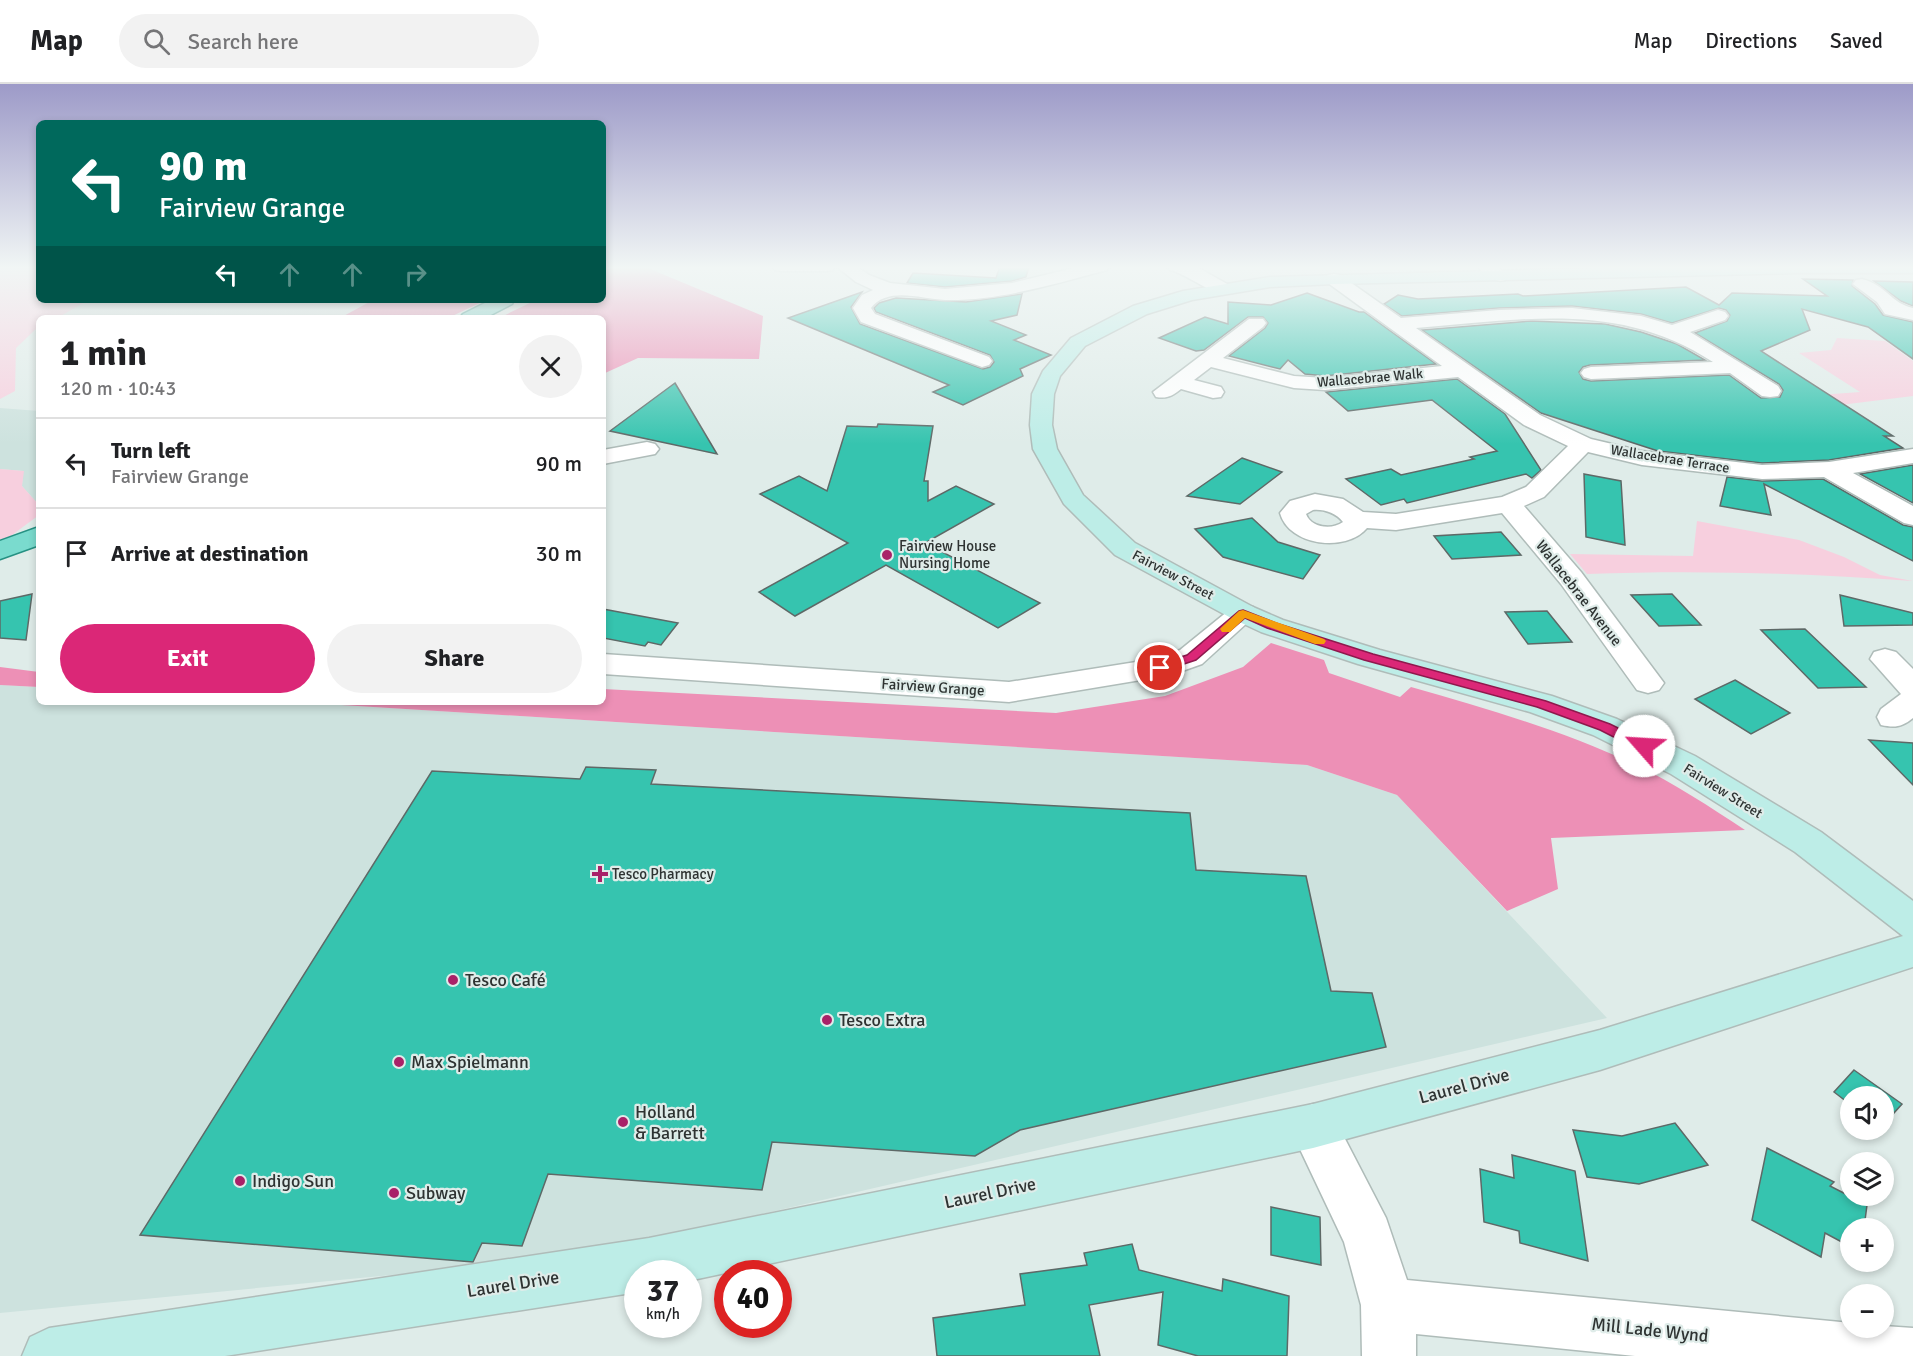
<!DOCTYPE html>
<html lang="en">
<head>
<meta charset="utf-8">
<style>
	body { margin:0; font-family:Signika,sans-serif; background:#f2f2f2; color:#202124; height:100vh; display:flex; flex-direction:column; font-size:22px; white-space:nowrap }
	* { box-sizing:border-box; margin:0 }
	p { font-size:20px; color:#757577 }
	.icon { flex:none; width:33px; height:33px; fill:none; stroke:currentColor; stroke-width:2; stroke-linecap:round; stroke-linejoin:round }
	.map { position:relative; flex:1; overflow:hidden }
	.details { position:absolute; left:36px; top:231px; width:570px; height:390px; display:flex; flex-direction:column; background:#fff; border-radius:9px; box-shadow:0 3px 9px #0003 }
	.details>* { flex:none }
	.banner { position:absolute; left:36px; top:36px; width:570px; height:183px; border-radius:9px; box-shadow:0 3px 9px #0003; background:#00695c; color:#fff; overflow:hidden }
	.tools { position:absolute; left:1840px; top:1002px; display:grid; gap:12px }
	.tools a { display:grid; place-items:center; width:54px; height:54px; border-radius:50%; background:#fff; box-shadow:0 3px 9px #0003; font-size:30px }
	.speed { position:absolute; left:624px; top:1176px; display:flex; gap:12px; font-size:30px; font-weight:700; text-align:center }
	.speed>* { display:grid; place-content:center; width:78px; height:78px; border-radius:50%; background:#fff; box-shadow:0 3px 9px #0003; line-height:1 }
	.speed small { font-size:15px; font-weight:400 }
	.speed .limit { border:9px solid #d22; background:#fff; color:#111 }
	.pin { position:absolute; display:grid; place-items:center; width:51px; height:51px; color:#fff; margin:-26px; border:3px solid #fff; border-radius:50%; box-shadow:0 2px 6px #0007 }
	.me { position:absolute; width:66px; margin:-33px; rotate:296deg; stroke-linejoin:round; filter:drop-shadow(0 0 4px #0008) }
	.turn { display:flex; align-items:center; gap:21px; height:126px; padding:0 24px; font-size:27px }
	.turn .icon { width:78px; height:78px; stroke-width:2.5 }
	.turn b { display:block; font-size:42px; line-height:51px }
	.lanes { display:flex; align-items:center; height:57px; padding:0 24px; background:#0003; justify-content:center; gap:30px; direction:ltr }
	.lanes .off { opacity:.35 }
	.round { display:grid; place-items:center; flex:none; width:63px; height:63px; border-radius:32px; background:#f2f2f2 }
	.summary { display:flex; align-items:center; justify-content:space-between; height:102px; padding:0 24px }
	h1 { font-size:36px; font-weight:800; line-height:45px }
	.action { display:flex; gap:12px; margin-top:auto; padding:12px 24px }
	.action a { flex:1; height:69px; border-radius:36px; background:#db2777; color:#fff; font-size:24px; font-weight:800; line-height:69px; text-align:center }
	.action a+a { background:#f2f2f2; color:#202124 }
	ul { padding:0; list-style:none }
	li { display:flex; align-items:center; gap:18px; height:90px; padding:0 24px; border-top:2px solid #e0e0e0 }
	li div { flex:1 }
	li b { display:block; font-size:22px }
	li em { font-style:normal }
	header { display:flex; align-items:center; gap:36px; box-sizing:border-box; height:84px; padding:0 30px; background:#fff; border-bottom:2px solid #e0e0e0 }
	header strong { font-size:28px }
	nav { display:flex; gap:33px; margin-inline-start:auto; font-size:21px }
	.search { width:420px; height:54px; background:#f2f2f2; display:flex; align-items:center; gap:15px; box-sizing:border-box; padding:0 21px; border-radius:33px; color:#757577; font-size:22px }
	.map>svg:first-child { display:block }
	.built { fill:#cde2de }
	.green { fill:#f7cfde }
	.forest { fill:#ed90b6 }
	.building { fill:#36c4af; stroke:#5e6967; stroke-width:1.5 }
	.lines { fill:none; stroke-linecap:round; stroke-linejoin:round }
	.street-casing { stroke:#afbcb9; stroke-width:3 }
	.secondary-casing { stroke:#afbcb9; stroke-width:3 }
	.primary-casing { stroke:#269183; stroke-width:3 }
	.street { fill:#fff; fill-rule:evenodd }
	.secondary { fill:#bdede7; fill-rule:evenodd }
	.primary { fill:#7adbce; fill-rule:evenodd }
	.route { fill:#db2777; stroke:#8e194d; stroke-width:1.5 }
	.slow { fill:#f59e0b }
	.poi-dot { fill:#a92168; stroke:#dfece9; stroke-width:2 }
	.labels { text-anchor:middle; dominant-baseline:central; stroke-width:4.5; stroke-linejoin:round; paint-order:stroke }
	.far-street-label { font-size:14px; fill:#2e3332; stroke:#dfece9 }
	.poi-label { font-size:15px; fill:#2e3332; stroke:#dfece9; text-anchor:start }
	.street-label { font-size:15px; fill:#2e3332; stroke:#dfece9 }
	.near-poi-label { font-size:18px; fill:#2e3332; stroke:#dfece9; text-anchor:start }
	.near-street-label { font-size:18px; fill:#2e3332; stroke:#dfece9 }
</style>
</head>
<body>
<header>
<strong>Map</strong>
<div class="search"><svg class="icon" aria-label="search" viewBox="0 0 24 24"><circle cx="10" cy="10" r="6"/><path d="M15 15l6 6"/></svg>Search here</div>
<nav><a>Map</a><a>Directions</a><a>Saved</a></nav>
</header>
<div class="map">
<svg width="1913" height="1272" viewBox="0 0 1913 1272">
	<rect width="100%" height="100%" fill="#dfece9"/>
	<g class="built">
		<path d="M0,324l39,3v94l-17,-19 1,-15 -23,-2z"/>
		<path d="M0,601l39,2v15h254l1014,63 90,30 210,223 -1030,239 -577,56z"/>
	</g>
	<g class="green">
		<path d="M0,182h39v34h50l-32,18h-18v8l-23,22 -1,43 -15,8z"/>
		<path d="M1837,254l48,3 28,20v35l-97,12h-177l221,-16 -61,-39 32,-3z"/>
		<path d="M0,385l24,2 -2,15 17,19v10l-31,23 -8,3z"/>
		<path d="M1697,437l102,19 45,17 36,18 33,6c-109,-8 -217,-11 -326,-7l-17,-20 123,2z"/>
	</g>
	<g class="forest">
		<path d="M616,182h27l120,50 -4,43 -121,-1 -35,16v-56h-104l37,-18h67v-29z"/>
		<path d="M373,216h113l-38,18h-108z"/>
		<path d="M1271,559l53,17 5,13 71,24 11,-10c77,22 153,44 225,78 38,18 74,42 109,65l-194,8 7,51 -51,22 -110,-116 -90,-30 -1014,-63h310v-13l453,24 109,-17 78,-29z"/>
		<path d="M0,583l39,5v15l-39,-2z"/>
	</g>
	<g class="building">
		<path d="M1000,182h29l-3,11 -14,4 -67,6 -38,-4 6,-10 83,5z"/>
		<path d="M1803,195l50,1 -1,6 23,18 8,11 30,7v37l-45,-32 -66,-18 8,21 -49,21 132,85h-9l19,12 -74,12 -67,3 -104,-12 -117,-38 -119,-83 109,-9 74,3 36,8 36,12 28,16 -115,5 -7,2 -4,5 4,7 8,2 138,-6 32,23 19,-1 3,-7 -4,-6 -84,-51 32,-12 3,-6 -4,-5 -7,-2 -47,15 -31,-9 -69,-8 -73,2 -97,8 -18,-12 14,-9 20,4 100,-5 5,2 163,-9 33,18 13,-12 95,3z"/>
		<path d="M1874,197l39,1v24l-12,-5z"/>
		<path d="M862,208l-11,15 9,17 123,45 7,-2 4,-5 -4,-7 -114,-43 -2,-4 5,-5 17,-5 70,4 56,-8 -5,21 -26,6 35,14 -12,5 37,15 -31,14 3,7 -60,29 -30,-13 16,-7 -161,-67z"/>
		<path d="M1307,209l52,19h5l72,52 -111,12 -20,-2 -17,-14 -8,9 -51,-13 36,-28 3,-5 -5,-6h-15l-44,33 -8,1 -37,-13 46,-21 23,7v-22l43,3z"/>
		<path d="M1457,295l48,35 36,56 -9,8 -6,-4 -119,29 -3,-4 -23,6 -35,-26 45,-10 10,6 73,-16 -4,-2 27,-6 -65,-51 -84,11 -22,-19z"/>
		<path d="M675,299l42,71 -107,-23z"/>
		<path d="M878,340l55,2 -9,55h4v20l28,-15 38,18 -69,39 115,60 -42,25 -112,-63 -91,51 -36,-24 89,-49 -88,-49 39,-18 28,15 20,-65 30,1z"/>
		<path d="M1242,374l40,14 -42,32 -53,-8z"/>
		<path d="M1913,381v38l-53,-29z"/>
		<path d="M1584,390l37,7 4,64 -39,-8z"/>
		<path d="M1727,393l35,4 61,-2 80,46 10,2v34l-149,-77 7,31 -51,-9z"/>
		<path d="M1252,434l26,24 42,13 -17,24 -80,-22 -28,-28z"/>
		<path d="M1501,448l20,23 -69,4 -18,-23z"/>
		<path d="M32,510l-6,46 -26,-2v-37z"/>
		<path d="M1672,510l29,31 -42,1 -28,-31z"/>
		<path d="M1840,511l73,18v12l-69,1z"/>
		<path d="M603,525l75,14 -17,22 -13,-3 -3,4 -42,-8z"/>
		<path d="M1547,527l25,31 -44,2 -23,-32z"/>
		<path d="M1805,545l61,58 -48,1 -57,-58z"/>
		<path d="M1735,596l55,33 -39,21 -56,-35z"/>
		<path d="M1869,656l44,3v42z"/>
		<path d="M586,683l70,3 -5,14 539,29 6,57 110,6 25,115 41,2 14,54 -366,83 -45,26 -203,-14 -10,48 -214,-16 -26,72 -40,-3 -9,19 -333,-27 292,-464 148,8z"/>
		<path d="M1854,986l48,34 -18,20v-28h-33v9l-17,-13z"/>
		<path d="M1675,1039l33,42 -69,19 -52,-7 -14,-47 49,6z"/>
		<path d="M1767,1064l67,34 -4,4 37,19 -3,23h-13v19l-26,-14 -4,24 -69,-37z"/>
		<path d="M1512,1071l63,16 13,90 -68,-18 -1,-12 -35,-9 -4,-53 34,9z"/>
		<path d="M1271,1123l49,10 1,48 -50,-10z"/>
		<path d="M1132,1160l7,26 83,21 1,-12 66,17 -2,60h-89l-40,-11 5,-53 -74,13 11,51h-163l-4,-38 92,-13 -5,-31 67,-9 -3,-12z"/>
	</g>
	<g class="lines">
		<defs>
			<g id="street">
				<path d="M772,182h64l-3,4 -6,1h-46l-6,-1z"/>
				<path d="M836,182h20l13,9 21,8 55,6 67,-6 70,-17h28l-3,4c-53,14 -107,31 -162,30 -24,-1 -57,-14 -74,8l4,6 114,43 3,4 -3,4 -7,2 -121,-45 -8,-14 9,-13 11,-5 -17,-8z"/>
				<path d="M1167,182h28l34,19 3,4 -3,4c-16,4 -41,-19 -59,-23z"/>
				<path d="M1477,182h20l11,10 -3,4c-11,3 -21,-5 -28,-14z"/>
				<path d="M1334,190l6,1 61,43 98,-8 73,-2 69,8 31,9 46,-15 7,2 3,4 -3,4 -35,12 88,54 3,5 -3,5 -8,1 -8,-1 -32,-23 -139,6 -7,-2 -3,-4 3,-4 7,-2 122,-5c-94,-62 -192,-42 -297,-34l124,87 51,24 51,12 120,14 67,-3 84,-13v14l-60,10 60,33v19l-9,-2 -80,-46 -62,2 -120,-14 -54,-13 -44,45 -20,9 57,66 83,111 -5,7 -11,3 -11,-3 -76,-106 -59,-71 -106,17 -29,-2c-21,25 -78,18 -87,-15l10,-12 25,-7 28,5 20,13 33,2 106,-17 24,-10 42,-41 -44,-21 -66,-48 -133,13 -31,-2 -83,-21 -17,13 27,7 3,5 -3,5 -8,1 -32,-9c-9,7 -14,10 -25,8l-3,-5 96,-73h14l3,4 -3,4 -40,31 71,18 31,2 117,-12 -114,-83 -3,-4 3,-4zM1313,426c11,-1 23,3 30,12 -11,8 -32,6 -37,-8z"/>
				<path d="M1862,195c24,6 30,25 51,29v12l-28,-6 -8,-12 -24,-18 3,-4z"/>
				<path d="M647,358l8,2 4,5 -4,5 -52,10v-14z"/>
				<path d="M1243,520l10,3 5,6 -56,51 -31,11 -162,27 -406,-28v-20l406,28 146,-23 25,-9 53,-43z"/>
				<path d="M1885,565l11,3 17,17v49c-11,9 -18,10 -32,7l-4,-8 4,-8 20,-15 -31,-35 4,-7z"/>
				<path d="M1313,1020l17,6 56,108 21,62 444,43v5l33,-2 29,2v28h-278l-219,-22v22h-54l-1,-51 -17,-63 -55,-116 7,-16z"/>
			</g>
			<path id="secondary" d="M1669,182h244v7h-110l-469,11 -64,3 -78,13 -45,14 -62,32 -25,30 -6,18 -2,31 5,24 26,46 52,48 118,64 30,13 97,30 172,46 65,23 78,37 126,76 92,69v66l-313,103 -287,78 -625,133v-7h-50v18l-413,64h-203l8,-19 19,-9 600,-90 664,-134 287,-74 303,-94 -108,-84 -124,-78 -78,-39 -63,-23 -172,-48 -97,-32 -28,-13 -118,-64 -51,-51 -31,-55 -3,-24 2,-31 11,-23 28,-33 62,-32 50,-15 87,-14z"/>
			<g id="primary">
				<path d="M491,216h23l-2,4 -27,14h-25l3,-4z"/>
				<path d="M39,443v18l-39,14v-18z"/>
			</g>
		</defs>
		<use href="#street" class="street-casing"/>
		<use href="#secondary" class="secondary-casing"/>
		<use href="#primary" class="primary-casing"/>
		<use href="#street" class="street"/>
		<use href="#secondary" class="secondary"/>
		<use href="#primary" class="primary"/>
	</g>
	<linearGradient id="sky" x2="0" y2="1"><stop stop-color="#9d9ac8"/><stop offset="0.51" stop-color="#f1f6f5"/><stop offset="1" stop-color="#f1f6f5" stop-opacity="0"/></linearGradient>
	<rect width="1913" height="360" fill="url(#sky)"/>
	<path class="route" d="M1243,526l33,13 97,31 173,47 64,23 39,19 2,3 -2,4h-10l-39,-20 -63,-23 -173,-47 -97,-32 -22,-10 -49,42 -36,12 -5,-1 -2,-3 2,-3 32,-10 52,-44z"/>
	<path class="slow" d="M1243,526l81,29 2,2 -2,3h-9l-70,-26 -15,14h-8l-2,-3 2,-2 17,-16z"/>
	<g class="poi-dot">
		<circle cx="887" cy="471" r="6"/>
		<path d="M597 781h6v6h6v6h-6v6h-6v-6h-6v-6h6z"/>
		<circle cx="453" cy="896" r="6"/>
		<circle cx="827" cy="936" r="6"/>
		<circle cx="399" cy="978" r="6"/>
		<circle cx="623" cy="1038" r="6"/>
		<circle cx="240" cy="1097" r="6"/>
		<circle cx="394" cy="1109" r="6"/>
	</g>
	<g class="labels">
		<g class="far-street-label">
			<text transform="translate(1370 294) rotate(-5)">Wallacebrae Walk</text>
			<text transform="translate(1670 375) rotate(9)">Wallacebrae Terrace</text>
			<text transform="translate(1173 491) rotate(28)">Fairview Street</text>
			<text transform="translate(1723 707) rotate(32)">Fairview Street</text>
		</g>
		<g class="poi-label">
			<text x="899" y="462">Fairview House<tspan x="899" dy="17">Nursing Home</tspan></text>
			<text x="612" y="790">Tesco Pharmacy</text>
		</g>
		<g class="street-label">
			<text transform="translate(1579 509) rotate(52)">Wallacebrae Avenue</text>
			<text transform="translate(933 603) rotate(4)">Fairview Grange</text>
		</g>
		<g class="near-poi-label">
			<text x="465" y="896">Tesco Café</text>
			<text x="839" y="936">Tesco Extra</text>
			<text x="411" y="978">Max Spielmann</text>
			<text x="635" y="1028">Holland<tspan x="635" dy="21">&amp; Barrett</tspan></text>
			<text x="252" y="1097">Indigo Sun</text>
			<text x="406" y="1109">Subway</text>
		</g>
		<g class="near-street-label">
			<text transform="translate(1464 1002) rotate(-15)">Laurel Drive</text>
			<text transform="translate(990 1109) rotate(-12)">Laurel Drive</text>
			<text transform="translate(513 1200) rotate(-9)">Laurel Drive</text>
			<text transform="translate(1650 1246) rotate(6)">Mill Lade Wynd</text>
		</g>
	</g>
</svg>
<div class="tools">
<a><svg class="icon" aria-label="sound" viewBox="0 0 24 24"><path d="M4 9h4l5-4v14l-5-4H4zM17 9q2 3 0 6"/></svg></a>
<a><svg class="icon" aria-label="layers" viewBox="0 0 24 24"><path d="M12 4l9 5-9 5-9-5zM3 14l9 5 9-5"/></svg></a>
<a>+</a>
<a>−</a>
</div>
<div class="speed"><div>37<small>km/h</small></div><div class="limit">40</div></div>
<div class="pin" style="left:1160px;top:584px;background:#d93025"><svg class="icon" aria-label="arrive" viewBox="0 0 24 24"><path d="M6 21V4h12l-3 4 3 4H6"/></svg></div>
<svg class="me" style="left:1644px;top:662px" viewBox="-20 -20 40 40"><circle r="19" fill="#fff"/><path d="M0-13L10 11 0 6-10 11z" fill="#db2777"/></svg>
<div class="banner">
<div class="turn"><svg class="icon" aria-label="left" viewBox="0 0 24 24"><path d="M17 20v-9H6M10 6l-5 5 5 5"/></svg><div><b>90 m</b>Fairview Grange</div></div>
<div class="lanes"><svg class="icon" aria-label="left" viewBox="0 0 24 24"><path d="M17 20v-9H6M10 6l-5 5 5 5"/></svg><svg class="icon off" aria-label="ahead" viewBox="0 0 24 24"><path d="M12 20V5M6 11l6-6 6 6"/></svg><svg class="icon off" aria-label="ahead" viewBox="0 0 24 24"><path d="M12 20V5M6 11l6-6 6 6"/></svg><svg class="icon off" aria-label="right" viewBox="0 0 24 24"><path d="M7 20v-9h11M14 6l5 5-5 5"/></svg></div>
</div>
<section class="details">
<div class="summary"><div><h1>1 min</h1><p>120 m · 10:43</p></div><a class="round"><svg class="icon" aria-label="close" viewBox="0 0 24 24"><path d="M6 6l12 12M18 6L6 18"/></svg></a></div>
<ul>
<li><svg class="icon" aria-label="left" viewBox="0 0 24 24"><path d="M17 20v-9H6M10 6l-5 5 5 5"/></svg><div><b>Turn left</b><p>Fairview Grange</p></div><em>90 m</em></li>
<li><svg class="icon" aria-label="arrive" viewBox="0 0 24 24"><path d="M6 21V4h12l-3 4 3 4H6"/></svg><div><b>Arrive at destination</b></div><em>30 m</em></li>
</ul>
<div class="action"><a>Exit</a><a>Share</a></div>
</section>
</div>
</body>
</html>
